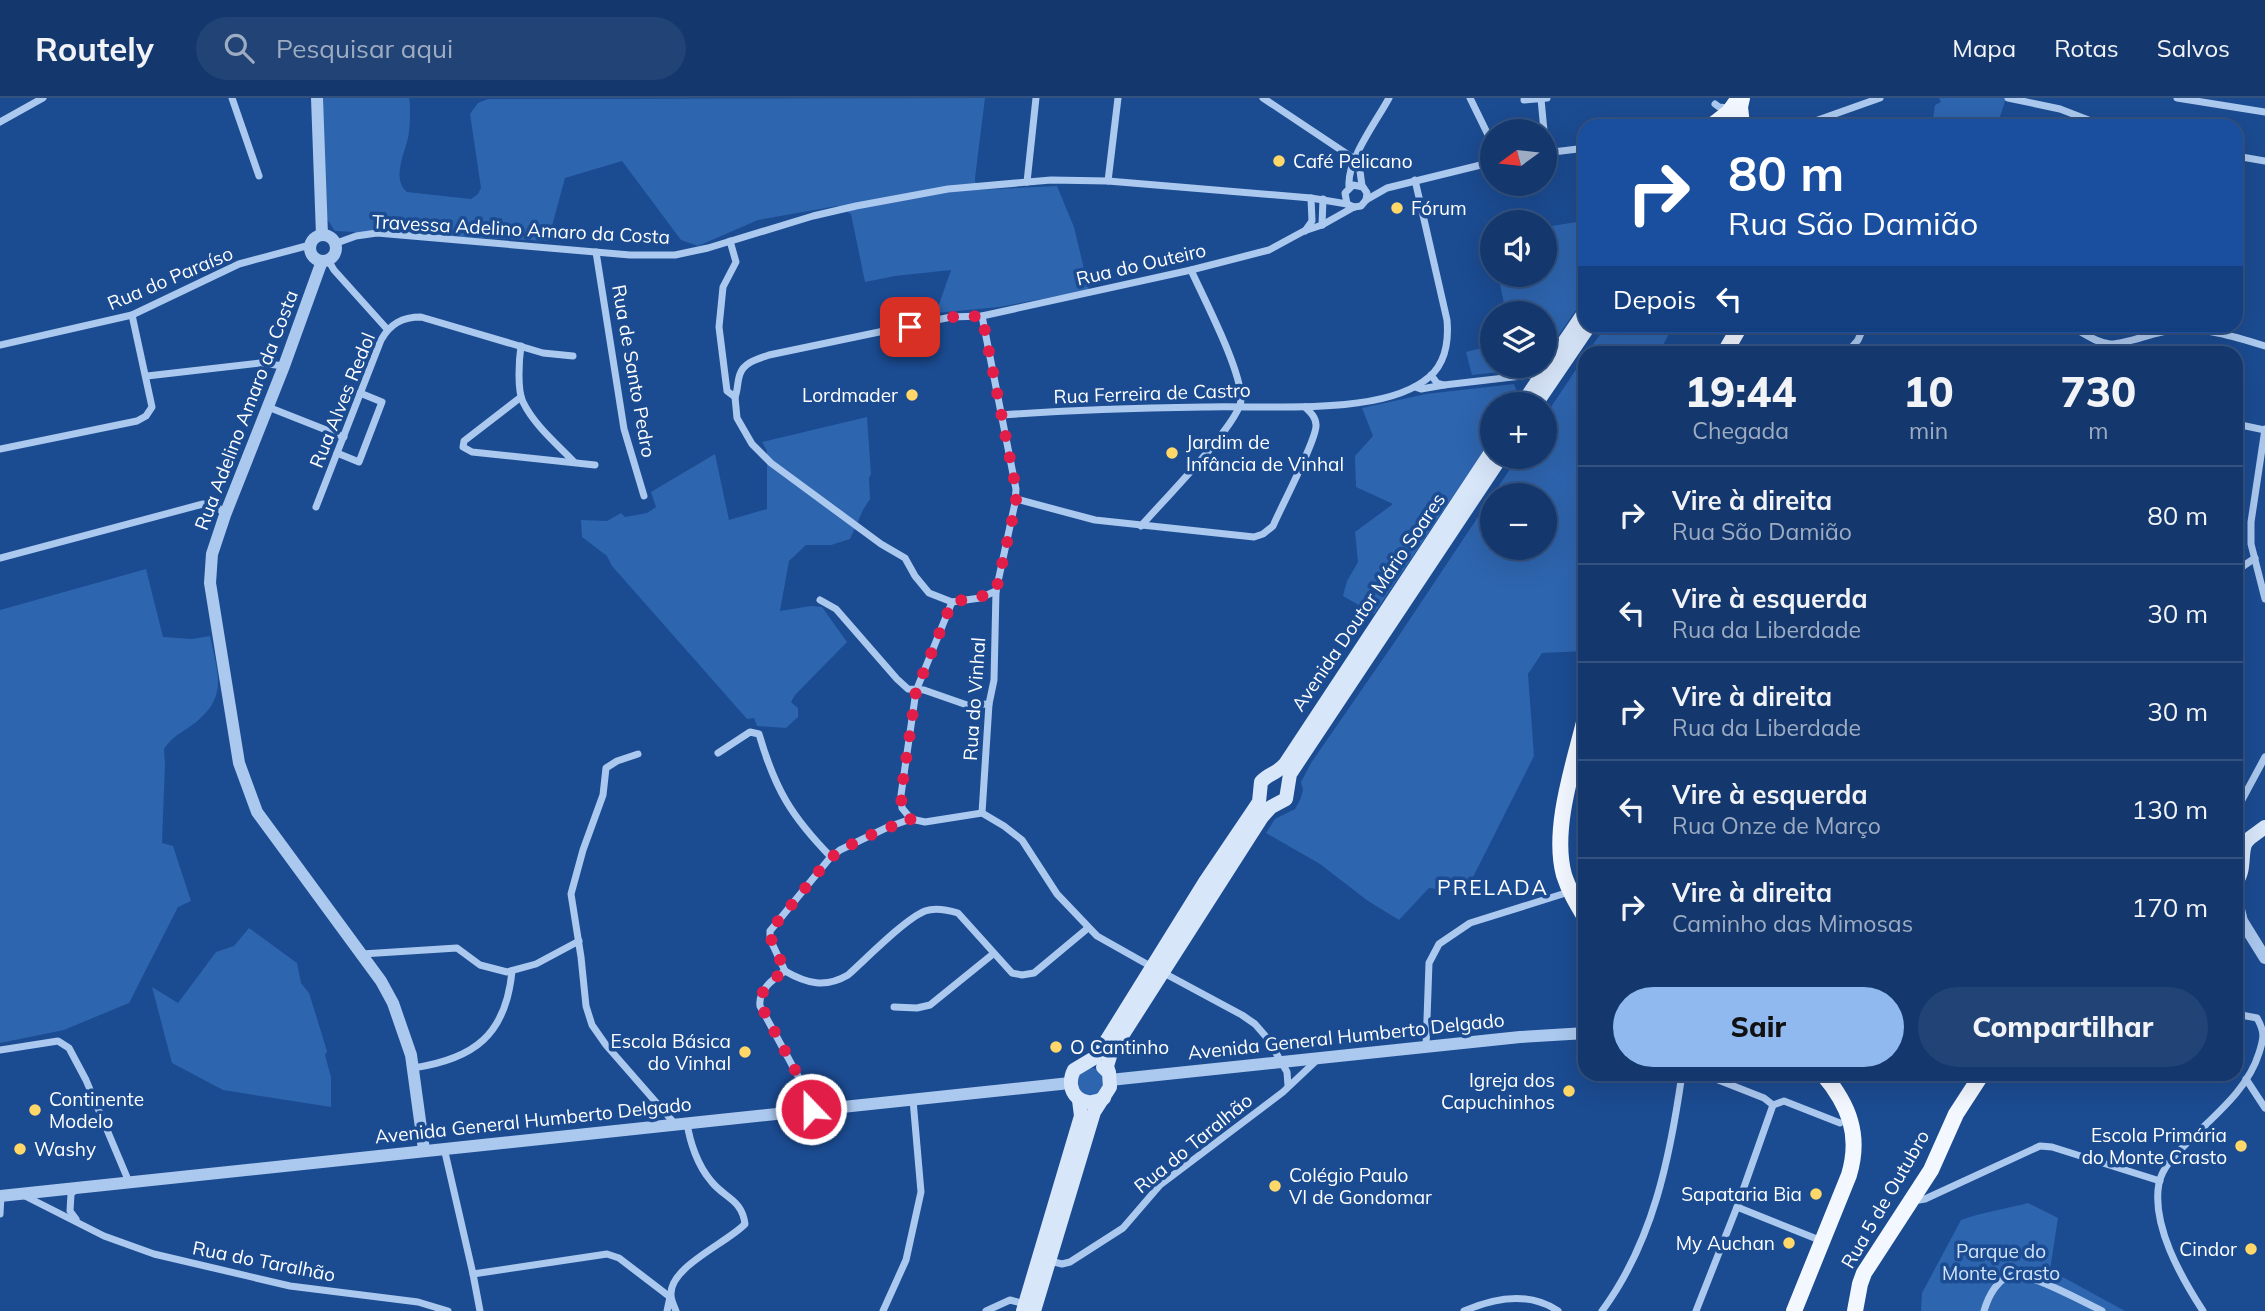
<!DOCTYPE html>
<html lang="pt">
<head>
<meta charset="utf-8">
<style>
	body { margin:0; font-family:Mulish,sans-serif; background:#214375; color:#f1f3f6; height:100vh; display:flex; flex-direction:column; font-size:26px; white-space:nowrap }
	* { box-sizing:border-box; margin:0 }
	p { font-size:23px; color:#9dacc2 }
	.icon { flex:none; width:38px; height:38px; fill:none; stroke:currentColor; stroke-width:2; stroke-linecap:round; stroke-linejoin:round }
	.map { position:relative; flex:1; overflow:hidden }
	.side { position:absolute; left:1578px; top:248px; width:665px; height:735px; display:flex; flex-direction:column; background:#14386d; border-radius:21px; box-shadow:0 7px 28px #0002,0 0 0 2px #335280 }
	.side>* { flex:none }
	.top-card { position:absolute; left:1578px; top:21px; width:665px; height:214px; border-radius:21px; box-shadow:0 7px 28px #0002,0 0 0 2px #335280; background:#1a4fa0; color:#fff; overflow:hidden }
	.needle { width:46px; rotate:255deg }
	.controls { position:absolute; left:1480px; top:21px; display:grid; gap:14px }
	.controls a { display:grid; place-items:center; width:77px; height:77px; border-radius:50%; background:#14386d; box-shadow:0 7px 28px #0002,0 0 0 2px #335280; font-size:35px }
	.pin { position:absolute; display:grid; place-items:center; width:60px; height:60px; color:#fff; margin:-30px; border-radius:14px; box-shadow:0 4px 10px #0006 }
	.me { position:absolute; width:77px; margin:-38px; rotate:338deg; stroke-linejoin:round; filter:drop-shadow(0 0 5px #0008) }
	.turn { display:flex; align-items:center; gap:24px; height:147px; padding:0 35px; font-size:32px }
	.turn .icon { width:91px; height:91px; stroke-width:2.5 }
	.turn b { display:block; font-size:49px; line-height:60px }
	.then { display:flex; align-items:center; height:66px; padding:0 35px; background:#0003; gap:14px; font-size:26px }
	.eta { display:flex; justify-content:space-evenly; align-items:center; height:119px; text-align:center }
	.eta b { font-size:42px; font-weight:800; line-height:49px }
	.cta { display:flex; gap:14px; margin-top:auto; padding:14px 35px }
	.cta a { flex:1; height:80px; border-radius:42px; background:#90b9f0; color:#111; font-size:28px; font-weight:800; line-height:80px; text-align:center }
	.cta a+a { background:#214375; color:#f1f3f6 }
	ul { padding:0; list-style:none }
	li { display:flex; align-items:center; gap:21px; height:98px; padding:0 35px; border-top:2px solid #335280 }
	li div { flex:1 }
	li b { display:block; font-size:26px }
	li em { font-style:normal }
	header { display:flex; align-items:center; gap:42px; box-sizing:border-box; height:98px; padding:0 35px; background:#14386d; border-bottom:2px solid #335280 }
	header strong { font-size:33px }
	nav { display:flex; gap:38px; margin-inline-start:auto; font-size:24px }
	.search { width:490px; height:63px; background:#214375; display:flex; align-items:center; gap:18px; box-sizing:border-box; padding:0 24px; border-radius:38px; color:#9dacc2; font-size:26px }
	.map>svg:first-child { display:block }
	.green { fill:#2e65af; fill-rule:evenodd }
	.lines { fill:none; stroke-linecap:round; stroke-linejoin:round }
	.minor { stroke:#abc8ee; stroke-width:7 }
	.tertiary { stroke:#abc8ee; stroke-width:12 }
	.secondary { stroke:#d8e6fa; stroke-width:14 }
	.primary { stroke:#f3f7ff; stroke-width:16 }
	.route { stroke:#e11d48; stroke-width:12; stroke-dasharray:0 21.6 }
	.poi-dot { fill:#ffd869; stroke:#1b4b91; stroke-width:2.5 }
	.labels { text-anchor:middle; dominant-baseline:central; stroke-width:7; stroke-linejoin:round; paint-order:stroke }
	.poi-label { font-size:19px; fill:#fff; stroke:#1b4b91; text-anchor:start }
	.street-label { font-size:19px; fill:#fff; stroke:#1b4b91 }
	.park-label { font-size:19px; fill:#d1e3fa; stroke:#1b4b91 }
	.neighbourhood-label { font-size:21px; letter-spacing:2px; fill:#fff; stroke:#1b4b91 }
</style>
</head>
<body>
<header>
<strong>Routely</strong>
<div class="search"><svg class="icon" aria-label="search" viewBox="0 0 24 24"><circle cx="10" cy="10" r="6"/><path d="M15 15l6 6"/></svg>Pesquisar aqui</div>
<nav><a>Mapa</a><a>Rotas</a><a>Salvos</a></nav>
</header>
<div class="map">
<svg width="2265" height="1213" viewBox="0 0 2265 1213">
	<rect width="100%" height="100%" fill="#1b4b91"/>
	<g class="green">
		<path d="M317,0h92c2,9 1,24 0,34 -2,19 -19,45 -2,60l64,7 7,-5 3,-6 -11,-74 8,-11 10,-4 497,-1 -10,80 1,12 81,-4 17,41 15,63 -90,17 -63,6 15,-43 -56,6 -30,6 -14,-68 -14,-8 -79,14 -60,26 -17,-6 -59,-79 -57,17 -17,63 -213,-10 -8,-12z"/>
		<path d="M1939,0h67l-9,28h-65l3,-21 6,-3z"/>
		<path d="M1584,60l1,139 -40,58v-42h-39l-8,-38h47v-48l32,-5z"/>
		<path d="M1606,228h67l-14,27h-72z"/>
		<path d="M1493,247v21h43l-17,4 -47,5 -6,-23z"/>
		<path d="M1585,258v295l-43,2 -14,21 6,82 -69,137 -36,-5 -30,32 -31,-19 -48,-37 -54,-31 9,-14 20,-10 5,-9 3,-10 -2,-8 10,-19 85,-123 122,-183h27v-41zM1493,397h52v53h-52z"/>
		<path d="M1514,286c3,7 5,13 0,20h-21v33l-119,177 -31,-18 4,-15 11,-19 -3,-30 38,-28 -37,-17 -1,-31 18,-20 -11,-28 64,-14z"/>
		<path d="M867,319l4,57 -2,4 1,21 -7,11 -13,29 -19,6h-25l-17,16 -9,50 31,-5 11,1 25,35 -52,53 -4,7 7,6v9l-12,11 -29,-2 -3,-8 -7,1 -135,-153 -5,-10 -25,-19 -1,-17 26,1 14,-8 4,4 22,-4 9,-6 -5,-15 64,-38 14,66 38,-11v-58l-5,-9z"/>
		<path d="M146,471l17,68 29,2 18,-3c8,38 19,62 -18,89 -12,9 -19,11 -28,24l1,16 -3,78 11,3 18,55 -13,6 -49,96 -65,27 -64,13v-433z"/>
		<path d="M249,830l48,35 4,20 8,10 18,58 -2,4 6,22v30l-108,-17 -51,-27 -20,-76 26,16 38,-51 18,-6z"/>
		<circle cx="1091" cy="984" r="14"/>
		<path d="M2028,1105l30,15 -8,52 75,41h-204l1,-18 39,-73c22,-8 44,-11 67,-17z"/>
	</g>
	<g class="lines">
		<g class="minor">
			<path d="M232,0l27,78"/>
			<path d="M1263,0l93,62"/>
			<path d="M1470,0l23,47"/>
			<path d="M2008,0l52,11 44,17"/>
			<path d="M2177,0l88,14"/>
			<path d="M1541,1l3,32"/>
			<path d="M1524,2l23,-2"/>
			<path d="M1715,6l4,3 9,1"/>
			<path d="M0,24l43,-24"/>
			<path d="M1801,28l79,-28"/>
			<path d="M1545,55l41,-5"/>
			<path d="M2236,58l29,5"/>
			<path d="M1356,62l4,11 2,15"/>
			<path d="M1108,83l10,-83"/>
			<path d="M1027,84l9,-84"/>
			<path d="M1349,88c-2,-26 27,-64 40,-88"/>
			<path d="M1347,106l-2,-11 8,-8 10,2 4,6 -1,7"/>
			<path d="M1322,127l1,-26"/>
			<path d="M1305,133l7,-10 -1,-23"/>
			<path d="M730,143l6,21 -13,25 -4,40 8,64 8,6c3,-7 2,-15 5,-23 4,-12 18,-15 29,-19l182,-38 31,-1 209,-46 78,-20 35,-19 18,-6 32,-18 7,-1 5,-6 21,-12 106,-26"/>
			<path d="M334,146l22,-8 21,-3 253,22h45l33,-7 105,-32 43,-10 92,-17 103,-9 57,1 203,17 36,6 7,3"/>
			<path d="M596,154l28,177 20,67"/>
			<path d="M328,162l6,10 53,59"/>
			<path d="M982,218l34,173 -1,14 -19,88 -2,89 -5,24 -7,109 22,13 18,14 35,54 40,42 55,31"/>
			<path d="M2070,228c12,6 26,17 40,18 15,1 46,-13 64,-14 31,-3 62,7 91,16"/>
			<path d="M0,247l132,-30 107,-51 71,-19"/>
			<path d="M521,248c-2,13 -4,44 2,56 11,23 34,42 51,60"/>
			<path d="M1846,256l12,-14 6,-14"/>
			<path d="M1431,277l6,8 7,2 86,-10 11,-3"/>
			<path d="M147,278l113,-13 24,3"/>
			<path d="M1415,289l6,2 23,-4"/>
			<path d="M521,299l-57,44 -1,6 9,5 123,13"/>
			<path d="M735,299l2,21 15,26 19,19 110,81 24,14 10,18 14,17 23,9 28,-4 16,-7"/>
			<path d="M268,309l76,30"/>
			<path d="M1002,317c67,-5 135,-7 202,-8 59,-2 172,9 220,-26 21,-14 25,-38 23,-61l-32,-140"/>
			<path d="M2236,326l29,6"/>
			<path d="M2265,331l-14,93v22l14,55"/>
			<path d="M0,351l137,-28 9,-5 6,-9 -20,-92"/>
			<path d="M337,355l22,9 23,-60 -22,-9"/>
			<path d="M1016,401l79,21 159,17 9,-3 10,-8c7,-17 44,-87 43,-101 0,-8 -6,-13 -11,-18"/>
			<path d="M316,409l65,-167c9,-16 21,-23 40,-23l122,36 30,3"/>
			<path d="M1141,428c18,-21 99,-103 100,-126 1,-29 -37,-101 -50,-130"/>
			<path d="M0,460l203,-54 14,2 8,9"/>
			<path d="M2236,473l19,-13"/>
			<path d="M820,502l16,9 61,70 11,10 16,1 43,15 22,-1"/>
			<path d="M718,655l32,-21 9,2c16,55 32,82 72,123"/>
			<path d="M638,656l-21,7 -11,7 -3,27 -20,55 -12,44 10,63 5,49 6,19 14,20 69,79"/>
			<path d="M2236,713l29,-54"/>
			<path d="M911,721l-9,-11 -1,-13 15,-104 36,-89"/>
			<path d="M362,856l95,-6 23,17 27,7 29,-8 43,-23"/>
			<path d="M785,873c22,13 41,17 63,4 18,-16 57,-56 77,-64 11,-4 23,-1 33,2l54,60 10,2 12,-2 54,-45"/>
			<path d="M785,873l-15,-32v-8l59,-72 11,-9 48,-23 23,-8 14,3 57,-9"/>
			<path d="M785,873c-12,8 -27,19 -25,35l51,94v9"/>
			<path d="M1162,874l80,43 13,9 13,15 19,33 1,14"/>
			<path d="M894,909l23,1 13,-3 63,-51"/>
			<path d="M1426,949l3,-84 10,-19 31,-21 99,-31"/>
			<path d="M0,952l58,-9 11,7 17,32 43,102"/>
			<path d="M413,970c61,-9 93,-33 99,-97"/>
			<path d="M2246,981l19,29"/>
			<path d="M1773,1007l11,-4 56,22"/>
			<path d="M444,1050l29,126 7,37"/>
			<path d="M75,1092l-4,4 -1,17 6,8"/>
			<path d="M23,1097l81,41 50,18 136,32 128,16 30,9"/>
			<path d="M1913,1103l12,-2 115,-53 12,1 108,34"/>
			<path d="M1737,1109l85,34"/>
			<path d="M0,1116l1,-18"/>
			<path d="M1050,1163l12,3 8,-2 53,-34 37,-43 123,-93 34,-32"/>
			<path d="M473,1176l134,-20 12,4 51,39 -3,14"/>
			<path d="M676,1213c-2,-5 -5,-11 -5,-16 -2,-28 56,-52 74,-71 -3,-25 -21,-26 -34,-43 -13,-15 -21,-38 -24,-58"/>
			<path d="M883,1213l23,-51 15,-68 -8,-92"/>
			<path d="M986,1213l24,-11 15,4"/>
			<path d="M1464,1213c30,-13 65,-20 94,0"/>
			<path d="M1602,1213c51,-69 68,-153 80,-237"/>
			<path d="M1696,1213l41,-104 36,-102 -9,-7 -61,-24"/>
			<path d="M1984,1213c4,-14 14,-35 31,-36 15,-2 71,28 87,36"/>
			<path d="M2203,1213c-22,-34 -52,-86 -44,-128 4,-18 19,-31 31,-43 26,-26 58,-51 69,-87 5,-15 6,-21 -2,-35l-21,-4"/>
		</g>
		<g class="tertiary">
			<path d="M317,0l5,137"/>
			<circle cx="323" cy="150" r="13"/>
			<path d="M322,163l-38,105 -59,149 -13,39 -2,29 29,180 18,49 124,169 12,22 18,52 13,95"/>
			<path d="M2236,800l6,23 23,37"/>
			<path d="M1110,982l410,-43 66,-4"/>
			<path d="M0,1098l1070,-113"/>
		</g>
		<g class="secondary">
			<path d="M1522,306l64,-94"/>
			<path d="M1536,306l53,-78"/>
			<path d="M2240,751l10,-11 15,-11"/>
			<path d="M2236,784c9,-11 5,-26 9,-38"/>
			<path d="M1109,975l-2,-7 4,-13 151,-236 9,-10 15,-8 4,-25 211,-317"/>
			<path d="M1104,1000c-21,13 -41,-6 -30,-28l20,-12 6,-7 105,-169 50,-74 4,-6 2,-20c8,-9 14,-7 24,-18l208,-315"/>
			<path d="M1023,1213l58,-195 -2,-16"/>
			<path d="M1034,1213l60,-199 16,-25 -1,-14 -6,-6"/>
		</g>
		<g class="primary">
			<path d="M1742,27l-2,-18 2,-9"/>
			<path d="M1711,28l18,-14 10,-14"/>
			<path d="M1724,256l16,-28"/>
			<path d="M1586,616c-11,47 -35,114 -22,161 5,16 13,29 22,44"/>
			<path d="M1794,1213l55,-136c12,-40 0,-70 -26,-101"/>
			<path d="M1855,1213l5,-27 4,-11 67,-103 25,-56 26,-40"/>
		</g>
	</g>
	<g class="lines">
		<path class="route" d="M811,1011v-9l-50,-94c-3,-16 12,-27 24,-35l-14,-32 -1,-8 59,-72c24,-18 53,-30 82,-39l-9,-12 -1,-13 15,-104 36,-89 28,-5 16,-6 20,-88v-14l-34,-173 -31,1 -41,10"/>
	</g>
	<g class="poi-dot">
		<circle cx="1279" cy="63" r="7"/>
		<circle cx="1397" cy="110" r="7"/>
		<circle cx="912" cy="297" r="7"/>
		<circle cx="1172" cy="355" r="7"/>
		<circle cx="1056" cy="949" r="7"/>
		<circle cx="745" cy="954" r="7"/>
		<circle cx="1569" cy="993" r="7"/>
		<circle cx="35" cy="1012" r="7"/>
		<circle cx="2241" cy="1048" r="7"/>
		<circle cx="20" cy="1051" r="7"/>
		<circle cx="1275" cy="1088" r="7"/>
		<circle cx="1816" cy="1096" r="7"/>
		<circle cx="1789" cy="1145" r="7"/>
		<circle cx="2251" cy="1151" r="7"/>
	</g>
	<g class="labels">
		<g class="poi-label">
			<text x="1293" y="63">Café Pelicano</text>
			<text x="1411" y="110">Fórum</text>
			<text x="898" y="297" text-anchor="end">Lordmader</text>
			<text x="1186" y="344">Jardim de<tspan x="1186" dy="22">Infância de Vinhal</tspan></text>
			<text x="731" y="943" text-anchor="end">Escola Básica<tspan x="731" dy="22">do Vinhal</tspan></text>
			<text x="1070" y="949">O Cantinho</text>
			<text x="1555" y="982" text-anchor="end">Igreja dos<tspan x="1555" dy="22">Capuchinhos</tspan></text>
			<text x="49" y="1001">Continente<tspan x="49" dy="22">Modelo</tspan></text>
			<text x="2227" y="1037" text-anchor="end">Escola Primária<tspan x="2227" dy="22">do Monte Crasto</tspan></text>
			<text x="34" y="1051">Washy</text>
			<text x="1289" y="1077">Colégio Paulo<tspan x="1289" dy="22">VI de Gondomar</tspan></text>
			<text x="1802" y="1096" text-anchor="end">Sapataria Bia</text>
			<text x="1775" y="1145" text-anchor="end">My Auchan</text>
			<text x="2237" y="1151" text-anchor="end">Cindor</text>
		</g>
		<g class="street-label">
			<text transform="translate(521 131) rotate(3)">Travessa Adelino Amaro da Costa</text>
			<text transform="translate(1141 166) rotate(-13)">Rua do Outeiro</text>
			<text transform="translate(170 180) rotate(-23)">Rua do Paraíso</text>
			<text transform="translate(634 273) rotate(80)">Rua de Santo Pedro</text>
			<text transform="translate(1152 295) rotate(-2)">Rua Ferreira de Castro</text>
			<text transform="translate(342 302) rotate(-68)">Rua Alves Redol</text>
			<text transform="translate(246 312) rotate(-69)">Rua Adelino Amaro da Costa</text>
			<text transform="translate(1368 504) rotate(-56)">Avenida Doutor Mário Soares</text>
			<text transform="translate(974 601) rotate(-86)">Rua do Vinhal</text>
			<text transform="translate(1346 938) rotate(-6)">Avenida General Humberto Delgado</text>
			<text transform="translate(533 1022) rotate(-6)">Avenida General Humberto Delgado</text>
			<text transform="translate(1193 1045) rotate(-39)">Rua do Taralhão</text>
			<text transform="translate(1885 1101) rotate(-60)">Rua 5 de Outubro</text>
			<text transform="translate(264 1163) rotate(11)">Rua do Taralhão</text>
		</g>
		<g class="park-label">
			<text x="2001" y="1153">Parque do<tspan x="2001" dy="22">Monte Crasto</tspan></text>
		</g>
		<g class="neighbourhood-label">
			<text x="1493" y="789">PRELADA</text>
		</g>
	</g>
</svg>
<div class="controls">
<a><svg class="needle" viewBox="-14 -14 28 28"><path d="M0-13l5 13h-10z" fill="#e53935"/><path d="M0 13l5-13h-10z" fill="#9dacc2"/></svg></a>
<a><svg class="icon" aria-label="sound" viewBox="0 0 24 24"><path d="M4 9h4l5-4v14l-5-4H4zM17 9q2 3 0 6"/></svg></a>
<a><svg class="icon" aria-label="layers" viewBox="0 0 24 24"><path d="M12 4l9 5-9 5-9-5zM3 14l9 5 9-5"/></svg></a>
<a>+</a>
<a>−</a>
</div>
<div class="pin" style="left:910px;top:229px;background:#d93025"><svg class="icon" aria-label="arrive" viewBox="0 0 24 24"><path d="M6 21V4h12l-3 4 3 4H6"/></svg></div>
<svg class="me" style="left:811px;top:1011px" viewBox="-20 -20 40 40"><circle r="17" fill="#e11d48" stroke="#fff" stroke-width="3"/><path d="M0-11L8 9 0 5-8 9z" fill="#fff"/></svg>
<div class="top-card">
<div class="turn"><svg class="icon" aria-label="right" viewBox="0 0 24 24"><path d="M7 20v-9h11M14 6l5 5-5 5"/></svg><div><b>80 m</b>Rua São Damião</div></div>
<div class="then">Depois<svg class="icon" aria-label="left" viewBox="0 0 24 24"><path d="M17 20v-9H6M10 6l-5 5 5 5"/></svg></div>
</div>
<section class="side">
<div class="eta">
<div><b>19:44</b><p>Chegada</p></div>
<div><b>10</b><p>min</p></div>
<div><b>730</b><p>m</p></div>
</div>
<ul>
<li><svg class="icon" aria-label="right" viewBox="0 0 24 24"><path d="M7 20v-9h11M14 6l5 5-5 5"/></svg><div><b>Vire à direita</b><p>Rua São Damião</p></div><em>80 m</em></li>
<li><svg class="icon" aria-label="left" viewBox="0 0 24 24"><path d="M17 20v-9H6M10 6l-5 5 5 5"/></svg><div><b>Vire à esquerda</b><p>Rua da Liberdade</p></div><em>30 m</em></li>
<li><svg class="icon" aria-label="right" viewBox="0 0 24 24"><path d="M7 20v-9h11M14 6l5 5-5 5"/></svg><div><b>Vire à direita</b><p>Rua da Liberdade</p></div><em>30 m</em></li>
<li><svg class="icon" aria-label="left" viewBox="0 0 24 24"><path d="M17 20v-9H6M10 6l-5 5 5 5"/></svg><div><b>Vire à esquerda</b><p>Rua Onze de Março</p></div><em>130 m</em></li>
<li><svg class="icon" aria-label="right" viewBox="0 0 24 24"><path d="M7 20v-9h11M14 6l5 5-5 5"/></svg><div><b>Vire à direita</b><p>Caminho das Mimosas</p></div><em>170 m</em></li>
</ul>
<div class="cta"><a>Sair</a><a>Compartilhar</a></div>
</section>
</div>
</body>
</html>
